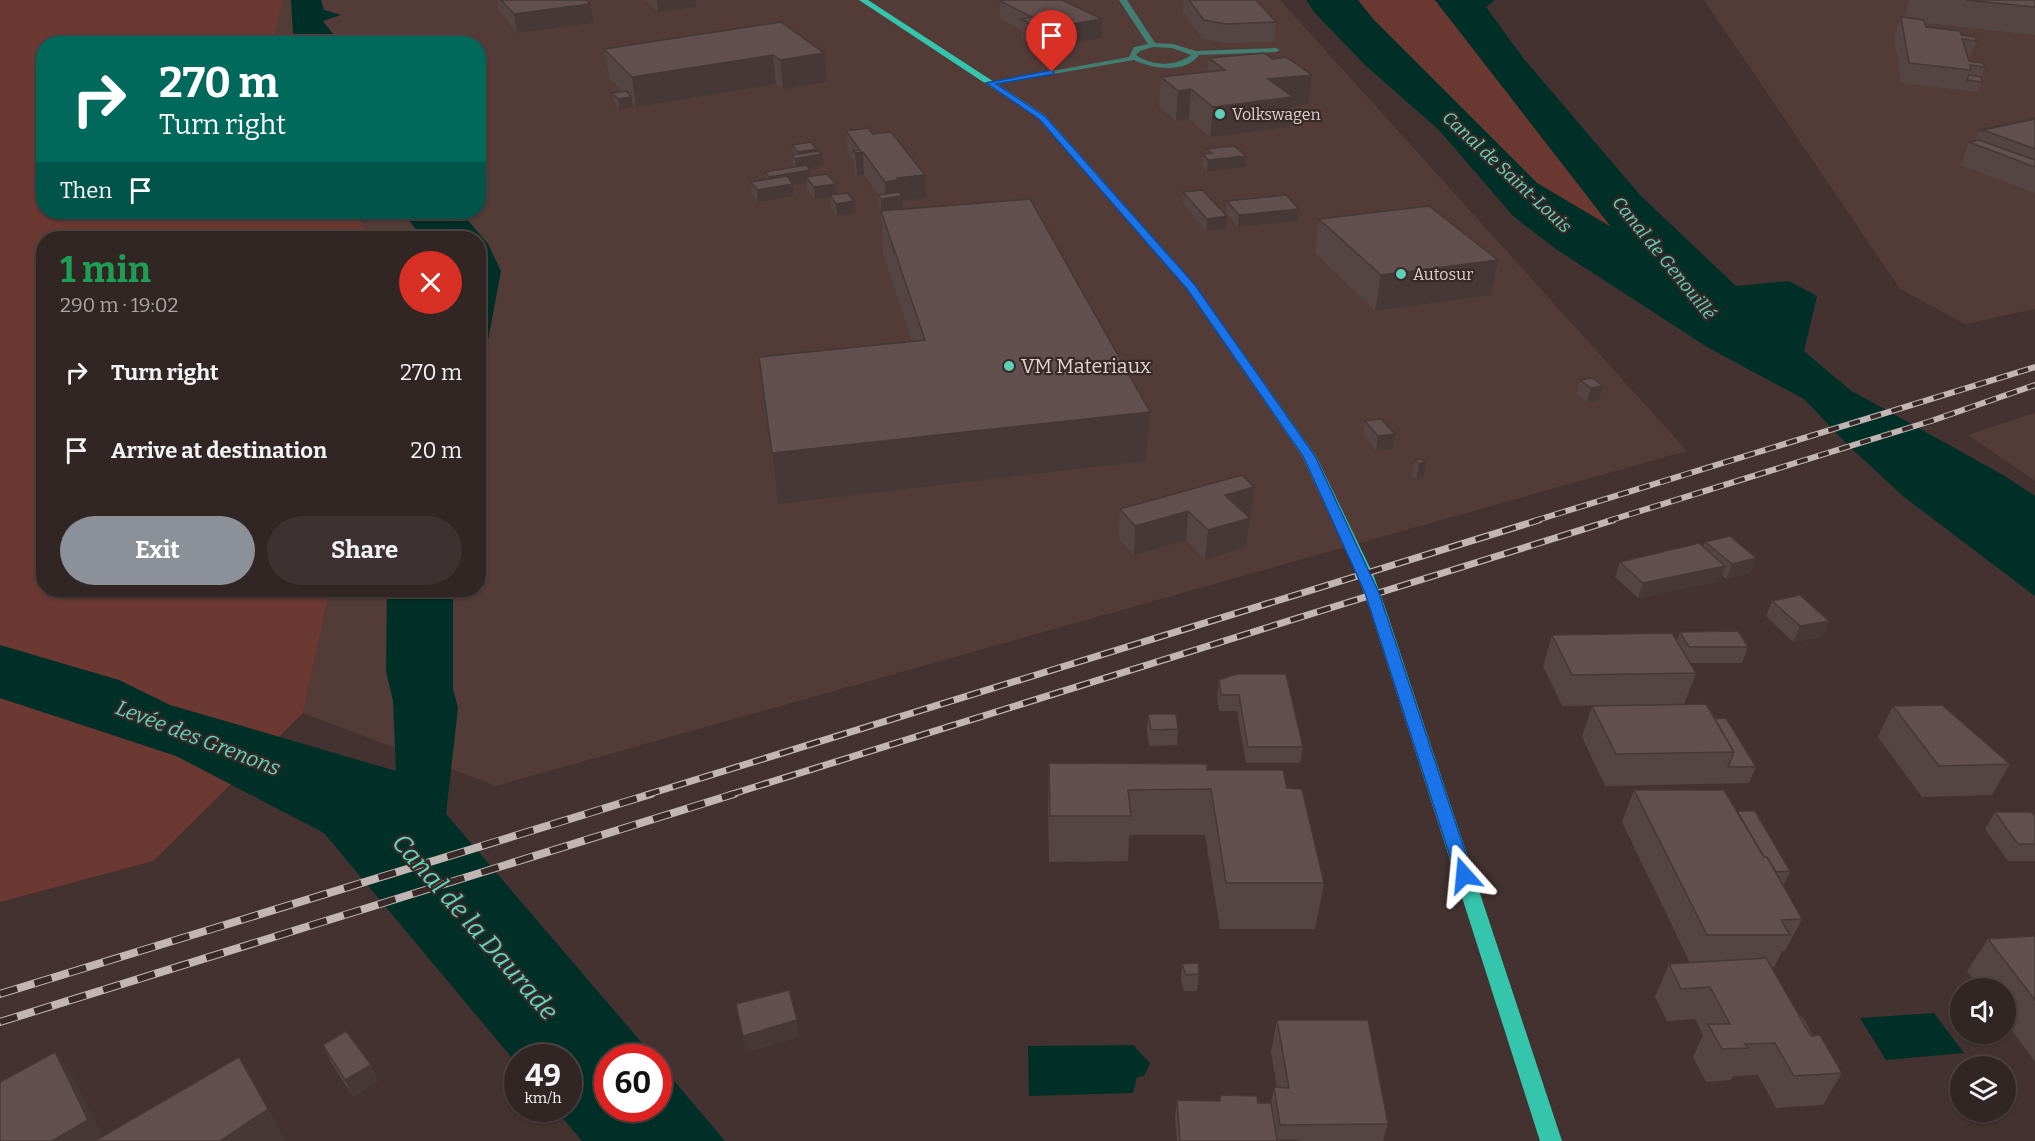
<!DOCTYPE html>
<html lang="en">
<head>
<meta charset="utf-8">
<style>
	body { margin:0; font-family:Bitter,serif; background:#3d3231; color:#f1f3f6; height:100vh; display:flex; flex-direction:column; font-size:22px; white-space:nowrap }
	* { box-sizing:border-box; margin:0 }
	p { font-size:20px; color:#a8a5a6 }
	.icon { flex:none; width:33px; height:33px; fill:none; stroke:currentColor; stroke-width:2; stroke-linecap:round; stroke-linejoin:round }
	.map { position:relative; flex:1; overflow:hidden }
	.drawer { position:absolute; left:36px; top:231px; width:450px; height:366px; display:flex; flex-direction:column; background:#322624; border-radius:24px; box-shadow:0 2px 4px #0004,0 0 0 2px #4d4341 }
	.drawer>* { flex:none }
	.guide { position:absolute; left:36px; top:36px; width:450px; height:183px; border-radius:24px; box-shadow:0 2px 4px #0004,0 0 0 2px #4d4341; background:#00695c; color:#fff; overflow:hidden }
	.buttons { position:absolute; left:1950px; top:978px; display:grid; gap:12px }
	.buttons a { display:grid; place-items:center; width:66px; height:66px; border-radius:50%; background:#322624; box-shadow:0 2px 4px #0004,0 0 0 2px #4d4341; font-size:30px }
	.speed { position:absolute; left:504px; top:1044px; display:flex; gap:12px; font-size:30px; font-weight:700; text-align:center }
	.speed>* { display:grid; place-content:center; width:78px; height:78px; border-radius:50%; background:#322624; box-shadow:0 2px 4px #0004,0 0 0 2px #4d4341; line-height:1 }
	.speed small { font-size:15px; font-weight:400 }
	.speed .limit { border:9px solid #d22; background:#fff; color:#111 }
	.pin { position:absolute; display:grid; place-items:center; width:51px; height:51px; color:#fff; margin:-62px -26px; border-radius:50% 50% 50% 0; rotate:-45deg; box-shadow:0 0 6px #0007 }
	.pin .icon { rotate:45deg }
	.me { position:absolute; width:66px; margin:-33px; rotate:342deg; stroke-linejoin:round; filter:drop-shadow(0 0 4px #0008) }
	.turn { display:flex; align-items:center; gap:21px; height:126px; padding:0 24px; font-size:27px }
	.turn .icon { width:78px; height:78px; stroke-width:2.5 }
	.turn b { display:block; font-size:42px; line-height:51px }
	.then { display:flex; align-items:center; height:57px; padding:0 24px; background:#0003; gap:12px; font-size:22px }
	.round { display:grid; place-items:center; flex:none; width:63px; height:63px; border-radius:32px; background:#3d3231 }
	.headline { display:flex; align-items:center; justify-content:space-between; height:102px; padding:0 24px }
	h1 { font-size:36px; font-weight:700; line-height:45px; color:#1e9e55 }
	.cta { display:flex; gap:12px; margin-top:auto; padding:12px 24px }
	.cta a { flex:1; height:69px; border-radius:36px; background:#8c9099; color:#fff; font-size:24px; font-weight:700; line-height:69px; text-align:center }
	.cta a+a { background:#3d3231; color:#f1f3f6 }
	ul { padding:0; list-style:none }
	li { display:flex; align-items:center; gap:18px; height:78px; padding:0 24px }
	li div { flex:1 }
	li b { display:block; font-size:22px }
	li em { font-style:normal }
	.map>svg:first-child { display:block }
	.built { fill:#533b38 }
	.green { fill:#6c3832 }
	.water { fill:#002f27 }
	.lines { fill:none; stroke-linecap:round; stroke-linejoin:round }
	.minor { fill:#437e72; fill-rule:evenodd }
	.major { fill:#35c4ac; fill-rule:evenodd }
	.rail-far2-casing { stroke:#c1b6b4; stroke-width:6 }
	.rail-far1-casing { stroke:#c1b6b4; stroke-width:7 }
	.rail-casing { stroke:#c1b6b4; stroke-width:8 }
	.rail-far2 { stroke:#382826; stroke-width:4; stroke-dasharray:11; stroke-linecap:butt }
	.rail-far1 { stroke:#382826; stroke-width:4.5; stroke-dasharray:14; stroke-linecap:butt }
	.rail { stroke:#382826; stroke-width:6; stroke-dasharray:18; stroke-linecap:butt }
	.wall { fill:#544543 }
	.shaded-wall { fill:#453837 }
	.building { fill:#62504e; stroke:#453837; stroke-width:1.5 }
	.route { fill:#1a73e8; stroke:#114b97; stroke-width:1.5 }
	.poi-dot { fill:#5dceb8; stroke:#382826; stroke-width:2 }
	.labels { text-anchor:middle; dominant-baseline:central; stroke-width:4.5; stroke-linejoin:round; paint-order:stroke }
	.far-poi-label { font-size:16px; fill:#ddd3d1; stroke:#382826; text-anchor:start }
	.far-water-label { font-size:18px; font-style:italic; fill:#5dd7c0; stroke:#382826 }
	.poi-label { font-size:20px; fill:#ddd3d1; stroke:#382826; text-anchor:start }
	.water-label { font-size:21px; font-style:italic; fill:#5dd7c0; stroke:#382826 }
	.near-water-label { font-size:26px; font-style:italic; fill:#5dd7c0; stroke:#382826 }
</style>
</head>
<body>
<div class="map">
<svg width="2035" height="1141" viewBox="0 0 2035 1141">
	<rect width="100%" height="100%" fill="#433230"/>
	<g class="built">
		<path d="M283,0h997l407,451 -1191,335 -193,-73 27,-123h148v-352h-108l-13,-26h121v-168h-205z"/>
		<path d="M1704,0h331v309l-70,15 -65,-35z"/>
		<path d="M2035,413v68l-67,-46z"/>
	</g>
	<g class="green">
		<path d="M0,0h283l-10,43 -229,1v168h313l13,26h-326v352h286l-27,123 -150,148 -153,41z"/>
		<path d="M1358,0h77l178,228 -76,-45 -164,-164z"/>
	</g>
	<g class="water">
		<path d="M291,0h30l3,10 17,5 -18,6 17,22h-42l-5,-10z"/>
		<path d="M1306,0h52l15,19 164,164 74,44 -176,-227h60l-9,7 38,52 116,136 96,91 53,-5 28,15 -13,55 46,39 153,85 32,21v100l-131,-99 -55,-51 -45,-47 -97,-52 -151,-98 -43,-33 -74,-86 -74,-65 -51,-53z"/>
		<path d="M403,212h58l27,32 13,27 -22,118 -1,-151h-56z"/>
		<path d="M387,590h66v99l5,19 -12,106 208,243 -46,1v50h50l1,-45 66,78h-143l-27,-32 13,-1v-50h-50l-1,6 -193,-231 -148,-77 -176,-58v-53l119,35 51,25 226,66 -3,-70 -7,-30z"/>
		<path d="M1934,1013l30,40 -78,7 -26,-42z"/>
		<path d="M1133,1045l17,18 -6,13 -7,1 -4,16 -104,3 -1,-50z"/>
	</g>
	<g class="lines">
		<path class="minor" d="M1119,0h8l28,43 18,1 23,7 80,-3 4,2 -4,2 -77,3c-14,19 -46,14 -65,5l-144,25 -4,-2 143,-26 5,-10 14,-3zM1153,47l19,1 19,7c-15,12 -40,11 -55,0l4,-4z"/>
		<path class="major" d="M859,0h9l177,115 150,170 121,171 57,118 13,36 176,531h-22l-170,-531 -13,-36 -55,-118 -115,-167 -148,-170z"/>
		<defs>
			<g id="rail-far2">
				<path d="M1534,521l501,-154"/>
				<path d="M1608,521l323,-100 104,-36"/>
			</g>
			<g id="rail-far1">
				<path d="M646,795l893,-275"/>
				<path d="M729,795l884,-275"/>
			</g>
			<g id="rail">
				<path d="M0,994l651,-200"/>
				<path d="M0,1022l734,-228"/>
			</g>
		</defs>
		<use href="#rail-far2" class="rail-far2-casing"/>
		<use href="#rail-far1" class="rail-far1-casing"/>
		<use href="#rail" class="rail-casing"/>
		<use href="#rail-far2" class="rail-far2"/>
		<use href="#rail-far1" class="rail-far1"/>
		<use href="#rail" class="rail"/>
	</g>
	<g class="wall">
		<path d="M497,0h89l7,23 -76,10 -18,-22z"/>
		<path d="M645,0h50l1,7 -38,5z"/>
		<path d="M1184,0h72l20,22 -2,20 -50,1 -22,-4 -19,-27z"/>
		<path d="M1910,0h125v35l-110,-12 1,4 35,8 16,6 -9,19 1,1 16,6 -4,10 1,5 -4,10 -77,-9 -7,-47 7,-19 3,1z"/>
		<path d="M1000,1l101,37 -60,11 -20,-11v-8l-21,-11z"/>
		<path d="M781,22l46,60 -44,7 -7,-5 -140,23 -4,-5 1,5 -14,2 -5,-5 -2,-11 10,-2 -13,-14 -5,-28z"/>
		<path d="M1209,58l64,1 39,16 -4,29 -16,2 -2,21 -80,10 -21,-18 -13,2 -17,-14 2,-30 46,-5z"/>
		<path d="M2035,118v75l-75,-28 9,-23 6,-1 4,-11z"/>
		<path d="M846,131l27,3 52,41 1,23 -24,3v7l-17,2 261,251 -368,43 -19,-147 153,-16 -29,-87 -2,-43 -2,-4 -1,-12 -14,-20 -7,1 -2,-3 -1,-12 -6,-8z"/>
		<path d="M792,145l25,6 6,15 -14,2 1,2 1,6 25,8v10l19,19 -18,3 -6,-9 -1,-10 -15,2 -8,-10v-6l-14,2 1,11 -36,6 -6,-8 -1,-12 15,-2 -1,-8 29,-5 -2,-12h1z"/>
		<path d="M1206,149l40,7 -1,11 -38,5 -5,-6 1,-12h3z"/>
		<path d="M1183,192l43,37 -20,2 -23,-27z"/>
		<path d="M1227,201l72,8 -1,12 -60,6 -12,-14z"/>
		<path d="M1319,219l172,76 -116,16 -60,-58z"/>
		<path d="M1580,380l23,6 -4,14 -12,2 -11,-8z"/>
		<path d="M1365,421l30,13 -3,15 -16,2 -13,-16z"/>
		<path d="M1421,459l2,18 -7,2 -4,-4 3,-15z"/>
		<path d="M1242,475l9,41h-3l2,2 -4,29 -41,13 -19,-20 -52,15 -16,-17 2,-29z"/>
		<path d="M1705,542l51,16 -6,15 -24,6 -4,-4 -2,6 -82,17 -23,-21 5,-15 83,-15z"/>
		<path d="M1772,601l57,20 -7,16 -29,5 -27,-26z"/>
		<path d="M1680,632l68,15 -6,16h-52l6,10 -12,31 -122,2 -19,-40 9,-31 125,6z"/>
		<path d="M1236,674l67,73 -3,16h-54l-9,-52h-18l-2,-15 2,-16z"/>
		<path d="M1592,706l123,13 41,48 -7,16 -144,3 -23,-49z"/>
		<path d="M1893,706l117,58 -18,31 -70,2 -44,-60z"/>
		<path d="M1148,714l30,15 -1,16 -28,1 -2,-16z"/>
		<path d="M1049,763l158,7 80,18 37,95 -9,46h-95l-15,-94h-76l-1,26 -79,1 -1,-54z"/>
		<path d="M1634,790l103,21 53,60 -7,15 19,33 -17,32h-3l-8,16h-3l28,49 43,57 -19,32 -47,3 -18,-33 -25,1 -2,4 -25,2 -13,-25 10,-22 -8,-16 -28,2 -12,-24 14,-33 21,-1 -68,-141z"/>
		<path d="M1995,812l40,4v45h-27l-23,-32z"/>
		<path d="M2035,936v126l-29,-40v-34h-26l-13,-17 21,-32z"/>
		<path d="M1182,964l17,10 -2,17h-13l-3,-11z"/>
		<path d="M1277,1020l111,104 -5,17h-206l-2,-24 2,-17 42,1 1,-6 38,8h13l3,-16 3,1 -6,-35z"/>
		<path d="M323,1045l55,36 -25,16 -22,-35z"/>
	</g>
	<g class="shaded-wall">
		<path d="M657,0h38l1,7 -38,5z"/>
		<path d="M590,4l3,19 -76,10 -3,-19z"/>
		<path d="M1102,19l-1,19 -60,11v-20z"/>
		<path d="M824,53l3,29 -44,7 -3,-29z"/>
		<path d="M773,55l3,29 -140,23 -4,-30z"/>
		<path d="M1312,75l-4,29 -16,2 -2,21 -80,10 3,-30 55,-28z"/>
		<path d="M1191,89l-2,30 -13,2 2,-30z"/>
		<path d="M631,97l2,10 -14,2 -1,-10z"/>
		<path d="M817,149l1,6 4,-1 1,12 -27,4 -1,-11 4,-1 -1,-6z"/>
		<path d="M863,152l1,23 -7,1 -2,-23z"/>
		<path d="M1246,156l-1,11 -38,5 1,-12z"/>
		<path d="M810,170l1,12 -5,-5 1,6 -14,2 1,11 -36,6 -1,-12 13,-3 -1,-10z"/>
		<path d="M925,175l1,23 -24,3v7l-21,3v-12l4,-1v-16l12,-4z"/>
		<path d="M836,184v12l-6,-1v2l-15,2 -1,-12z"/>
		<path d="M854,201l1,12 -18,3 -1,-12z"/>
		<path d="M1299,209l-1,12 -60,6 1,-12z"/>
		<path d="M1227,216l-1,13 -20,2 1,-12z"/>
		<path d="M1498,260l-7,35 -116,16 6,-36z"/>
		<path d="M1603,386l-4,14 -12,2 4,-14z"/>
		<path d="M1150,412l-4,49 -368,43 -6,-51z"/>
		<path d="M1395,434l-3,15 -16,2 2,-15z"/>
		<path d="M1426,462l-3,15 -7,2 3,-15z"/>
		<path d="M1254,487l-3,29 -29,8 3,-29z"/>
		<path d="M1188,511l-2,29 -52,15 1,-29z"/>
		<path d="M1250,518l-4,29 -41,13 3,-30z"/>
		<path d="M1756,558l-6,15 -24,6 6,-15z"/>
		<path d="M1725,566l-5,15 -82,17 5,-15z"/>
		<path d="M1829,621l-7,16 -29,5 7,-16z"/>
		<path d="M797,1020l2,17 -53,16 -3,-17z"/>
		<path d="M55,1052l22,32 28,57h-53z"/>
		<path d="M371,1065l7,16 -25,16 -8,-17z"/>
		<path d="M268,1109l18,32h-66z"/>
	</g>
	<g class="building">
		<path d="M501,0h85l4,4 -76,10z"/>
		<path d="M1003,0h59l40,19 -61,10 -20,-10 11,-2 -32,-16z"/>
		<path d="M1189,0h67l20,22 -51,2 -21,-4z"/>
		<path d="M1966,0h69v7z"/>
		<path d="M1901,17l23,3 2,7 34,4 1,4 14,2 2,4 -15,-2 7,22 14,2 2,4 -15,-2 1,5 -62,-7z"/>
		<path d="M781,22l43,31 -44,7 -7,-5 -141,22 -28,-28z"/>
		<path d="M1264,53l9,6 13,-2 26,18 -44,4 25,18 -80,10 -22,-18 -13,2 -17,-14 64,-7 -16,-12z"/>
		<path d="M1969,75l12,2 1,5 -15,-2z"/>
		<path d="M627,91l4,6 -13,2 -6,-6z"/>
		<path d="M2035,118v1l-52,11v1l-4,-1z"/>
		<path d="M2035,119v30l-52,-19z"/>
		<path d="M868,128l5,6 18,-2 34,43 -28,3 1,2 -13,2 -22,-30 -8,1 -2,-3h7l-14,-19z"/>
		<path d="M1979,140l56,20v7l-66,-25z"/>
		<path d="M811,142l6,7 -19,3 -6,-7z"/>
		<path d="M1234,146l12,10 -38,4 -5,-6 9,-1 -6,-4z"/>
		<path d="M818,151l4,3 -27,5 -3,-4z"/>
		<path d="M806,165l4,5 -41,7 -4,-5z"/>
		<path d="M827,174l9,10 -22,3 -8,-10z"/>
		<path d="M787,176l6,8 -36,6 -6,-8z"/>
		<path d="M1202,190l25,26 -20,3 -24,-27z"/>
		<path d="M899,192l3,4 -21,3 -3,-4z"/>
		<path d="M848,193l6,8 -18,3 -6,-9z"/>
		<path d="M1286,195l13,14 -60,6 -12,-14z"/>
		<path d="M1030,199l120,213 -378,41 -13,-96 166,-17 -44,-129z"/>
		<path d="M1429,206l69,54 -117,15 -62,-56z"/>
		<path d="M1592,378l11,8 -12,2 -11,-8z"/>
		<path d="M1381,419l14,15 -17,2 -13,-15z"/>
		<path d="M1421,459l5,3 -7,2 -4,-4z"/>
		<path d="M1242,475l12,12 -29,8 25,23 -42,12 -20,-19 -53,15 -15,-17z"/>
		<path d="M1730,536l26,22 -24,6 -27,-22z"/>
		<path d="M1699,543l26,23 -82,17 -23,-21z"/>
		<path d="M1800,595l29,26 -29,5 -28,-25z"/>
		<path d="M1738,631l10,16h-59l-9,-15z"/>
		<path d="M1672,633l24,40 -124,2 -20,-40z"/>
		<path d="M1236,674h50l17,73h-55l-9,-52h-18l-2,-15z"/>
		<path d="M1706,704l28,48 -118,2 -24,-48z"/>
		<path d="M1942,705l68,59 -71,2 -46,-60z"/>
		<path d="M1148,714h28l2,15 -27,1z"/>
		<path d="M1726,718l30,49h-28l6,-15 -19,-33z"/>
		<path d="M1049,763l158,1v6h76l4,18 15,1 22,94h-98l-15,-94 -83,1 3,26h-81z"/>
		<path d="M1634,790h90l40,67h3l35,62 -21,1 9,15h-83z"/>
		<path d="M1737,811h18l35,60 -14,1 -9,-15h-3z"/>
		<path d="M1995,812h36l4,4v28h-17z"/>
		<path d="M2035,936v64l-47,-61z"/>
		<path d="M1766,958l45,78 9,-1 22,38 -48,3 -19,-33 -30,1 3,4 -26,1 -14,-25h22l-20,-37 -29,2 -12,-25z"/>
		<path d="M1198,963l1,11 -13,1 -4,-11z"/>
		<path d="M789,990l8,30 -54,16 -7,-32z"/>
		<path d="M1799,1016h3l11,19 -2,1z"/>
		<path d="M1277,1020h91l20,104 -108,1 -6,-38 15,1z"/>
		<path d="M346,1031l25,34 -26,15 -22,-35z"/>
		<path d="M55,1052l33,68 -36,21h-52v-59z"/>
		<path d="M239,1057l29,52 -48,32h-125z"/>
		<path d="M1220,1095l37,1 1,7h13l6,37h21l1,1h-119l-3,-41 43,1z"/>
	</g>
	<path class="route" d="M1052,70l2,4 -58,10 49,32 150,169 120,171 64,137 94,282 -2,5 -7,2 -6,-2 -2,-5 -91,-282 -62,-137 -116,-167 -148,-170 -53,-36z"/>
	<g class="poi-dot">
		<circle cx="1220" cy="114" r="6"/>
		<circle cx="1401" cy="274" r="6"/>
		<circle cx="1009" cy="366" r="6"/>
	</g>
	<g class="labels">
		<g class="far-poi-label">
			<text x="1232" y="114">Volkswagen</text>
			<text x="1413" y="274">Autosur</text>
		</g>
		<g class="far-water-label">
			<text transform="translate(1507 172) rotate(43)">Canal de Saint-Louis</text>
			<text transform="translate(1664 258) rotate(51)">Canal de Genouillé</text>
		</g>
		<g class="poi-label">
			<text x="1021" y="366">VM Materiaux</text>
		</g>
		<g class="water-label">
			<text transform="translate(198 738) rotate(21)">Levée des Grenons</text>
		</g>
		<g class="near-water-label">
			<text transform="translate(475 927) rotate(49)">Canal de la Daurade</text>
		</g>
	</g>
</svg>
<div class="buttons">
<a><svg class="icon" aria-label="sound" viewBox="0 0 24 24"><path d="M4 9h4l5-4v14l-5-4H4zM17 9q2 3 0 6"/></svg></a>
<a><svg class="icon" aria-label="layers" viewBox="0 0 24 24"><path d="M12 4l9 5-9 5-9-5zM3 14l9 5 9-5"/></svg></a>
</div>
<div class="speed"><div>49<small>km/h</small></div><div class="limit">60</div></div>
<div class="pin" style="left:1052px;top:72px;background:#d93025"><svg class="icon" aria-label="arrive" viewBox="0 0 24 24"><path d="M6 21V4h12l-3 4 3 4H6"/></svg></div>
<svg class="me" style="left:1464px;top:875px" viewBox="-20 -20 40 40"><path d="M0-17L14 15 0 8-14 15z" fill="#1a73e8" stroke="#fff" stroke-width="4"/></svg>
<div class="guide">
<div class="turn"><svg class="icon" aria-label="right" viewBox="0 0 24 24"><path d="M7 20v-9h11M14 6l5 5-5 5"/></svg><div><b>270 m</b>Turn right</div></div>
<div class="then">Then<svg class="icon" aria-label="arrive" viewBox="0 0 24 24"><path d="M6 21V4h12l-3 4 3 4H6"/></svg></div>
</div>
<section class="drawer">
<div class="headline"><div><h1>1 min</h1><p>290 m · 19:02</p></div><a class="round" style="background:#d93025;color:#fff"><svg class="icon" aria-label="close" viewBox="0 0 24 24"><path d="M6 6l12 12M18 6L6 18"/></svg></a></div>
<ul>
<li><svg class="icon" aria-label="right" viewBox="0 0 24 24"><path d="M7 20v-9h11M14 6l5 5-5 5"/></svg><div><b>Turn right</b></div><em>270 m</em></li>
<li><svg class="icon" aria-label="arrive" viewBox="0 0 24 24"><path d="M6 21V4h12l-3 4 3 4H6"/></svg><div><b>Arrive at destination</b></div><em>20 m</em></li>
</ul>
<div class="cta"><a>Exit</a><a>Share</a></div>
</section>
</div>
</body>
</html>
